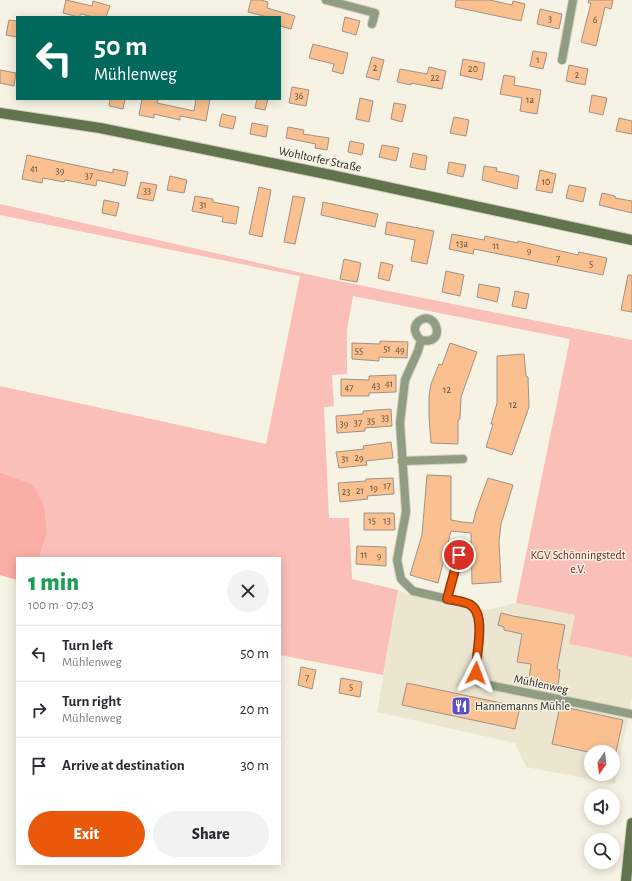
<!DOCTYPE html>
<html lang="en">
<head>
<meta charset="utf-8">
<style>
	body { margin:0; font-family:"Alegreya Sans",sans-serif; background:#f2f2f3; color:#2b2b33; height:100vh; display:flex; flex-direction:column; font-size:15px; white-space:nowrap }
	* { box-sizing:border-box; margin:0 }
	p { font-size:13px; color:#7c7c81 }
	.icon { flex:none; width:22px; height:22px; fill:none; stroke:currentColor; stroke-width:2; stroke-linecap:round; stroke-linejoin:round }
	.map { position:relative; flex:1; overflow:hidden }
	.panel { position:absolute; left:16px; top:557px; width:265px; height:308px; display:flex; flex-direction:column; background:#fff; border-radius:0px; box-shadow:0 2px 10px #0003 }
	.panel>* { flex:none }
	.guide { position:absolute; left:16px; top:16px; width:265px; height:84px; border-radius:0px; box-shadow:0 2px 10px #0003; background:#00695c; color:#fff; overflow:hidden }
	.needle { width:26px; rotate:194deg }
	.controls { position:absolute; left:584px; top:745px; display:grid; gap:8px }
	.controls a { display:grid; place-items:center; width:36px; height:36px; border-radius:50%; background:#fff; box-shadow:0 2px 10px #0003; font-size:20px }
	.pin { position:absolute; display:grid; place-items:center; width:34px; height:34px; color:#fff; margin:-17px; border:2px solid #fff; border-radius:50%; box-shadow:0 1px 4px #0007 }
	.me { position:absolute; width:44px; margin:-22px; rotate:3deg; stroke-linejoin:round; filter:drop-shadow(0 0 3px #0008) }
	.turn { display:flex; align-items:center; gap:14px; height:84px; padding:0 12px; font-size:18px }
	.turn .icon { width:52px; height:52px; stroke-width:2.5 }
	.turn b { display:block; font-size:28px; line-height:34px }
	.round { display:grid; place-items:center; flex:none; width:42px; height:42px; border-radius:21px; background:#f2f2f3 }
	.overview { display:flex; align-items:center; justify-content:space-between; height:68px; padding:0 12px }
	h1 { font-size:24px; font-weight:800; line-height:30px; color:#1e9e55 }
	.button { display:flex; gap:8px; margin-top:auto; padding:8px 12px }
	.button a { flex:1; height:46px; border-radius:24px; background:#ea580c; color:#fff; font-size:16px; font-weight:800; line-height:46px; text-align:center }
	.button a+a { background:#f2f2f3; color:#2b2b33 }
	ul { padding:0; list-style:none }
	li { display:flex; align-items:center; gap:12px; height:56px; padding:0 12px; border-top:1px solid #e1e1e2 }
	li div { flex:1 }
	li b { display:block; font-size:15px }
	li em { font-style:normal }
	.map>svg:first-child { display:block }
	.built { fill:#ece6d0; fill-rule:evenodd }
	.green { fill:#fabfb8 }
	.forest { fill:#fbaea5 }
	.building { fill:#fac08f; stroke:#9e9288 }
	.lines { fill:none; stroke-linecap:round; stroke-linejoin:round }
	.street-casing { stroke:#d2cec1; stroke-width:10 }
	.secondary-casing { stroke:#d2cec1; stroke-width:12 }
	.street { stroke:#909d82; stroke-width:8 }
	.secondary { stroke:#61744d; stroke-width:10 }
	.route-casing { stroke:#983908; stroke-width:10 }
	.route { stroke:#ea580c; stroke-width:7 }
	.labels { text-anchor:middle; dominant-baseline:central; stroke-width:3; stroke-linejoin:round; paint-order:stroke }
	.number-label { font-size:10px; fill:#5c4d3c }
	.street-label { font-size:12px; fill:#282721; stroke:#f7f3e4 }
	.park-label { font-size:12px; fill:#78211e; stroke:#f7f3e4 }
	.poi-label { font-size:12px; fill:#282721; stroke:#f7f3e4; text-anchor:start }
</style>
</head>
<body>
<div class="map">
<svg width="632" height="881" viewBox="0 0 632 881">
	<rect width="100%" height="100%" fill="#f7f3e4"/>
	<path class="built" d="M398,590l7,3 81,17 30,-7 59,12 -6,29 63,13v41l-17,86 -89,-17 -11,-24 -138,-31zM591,752h22v22h-22z"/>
	<path class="green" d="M0,204l329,75 303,61v317l-63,-13 6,-29 -59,-12 54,-264 -217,-43 -6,34v44l-15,1 2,31 -10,1 5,111h20l3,61 46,11 -15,85 -103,-20v-97h-241l8,-25 -15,-49 -32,-12v-86l266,58 34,-168 -300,-61z"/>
	<path class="forest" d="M0,472l32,12 12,22 3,27 -8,25h-22v22l-17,-5z"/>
	<g class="building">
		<path d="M66,0l26,6 1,-5 17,5 -4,11h-12l-13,-3 -2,3 -16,-4z"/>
		<path d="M251,0h10l7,2 -1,6 28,8 -4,13 -11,-3v-9h-12l-20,-5z"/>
		<path d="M456,0h34l22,5 1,-4 12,3 -4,17 -66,-14z"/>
		<path d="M589,0h24l-2,9 -6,-2 -9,39 -15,-4 10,-39h-3z"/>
		<path d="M540,9l22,5 -3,15 -22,-5z"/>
		<path d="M345,17l15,4 -4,14 -14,-4z"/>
		<path d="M9,20l8,1v16l-11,-2z"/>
		<path d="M313,44l35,9 -5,21 -11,-3 2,-7 -25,-6z"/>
		<path d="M533,51l14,2 -4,16 -13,-3z"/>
		<path d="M372,57l12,3 -5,20 -13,-3z"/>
		<path d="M463,59l22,4 -3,17 -22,-5z"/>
		<path d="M569,65l19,4 -3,16 -19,-4z"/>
		<path d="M429,67l17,4 -4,18 -31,-6v2l-14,-3 3,-13 27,5z"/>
		<path d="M0,70l16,3 -2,13 -14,-3z"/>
		<path d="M504,75l11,2 -1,8 27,5 -4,24 -17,-3 2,-13 -22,-4z"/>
		<path d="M292,87l17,3 -3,16 -17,-3z"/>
		<path d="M592,95l15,3 -4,17 -14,-3z"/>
		<path d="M360,98l13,3 -4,21 -13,-3z"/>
		<path d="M110,99h15l-2,10 -14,-3z"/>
		<path d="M142,99h16l-1,4 37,8 2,-12h14l-4,22 -26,-5v4l-26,-6v4l-15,-3z"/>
		<path d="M257,99h11l-3,11 -10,-2z"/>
		<path d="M394,103l12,2 -4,17 -11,-3z"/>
		<path d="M222,114l14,3 -3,12 -14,-3z"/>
		<path d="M454,117l15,3 -3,16 -16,-3z"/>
		<path d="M619,118l13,3v13l-16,-3z"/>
		<path d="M252,123l16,3 -2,11 -16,-3z"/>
		<path d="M288,127l16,3 -1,4 26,4 -2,12 -12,-2 1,-4 -30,-6z"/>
		<path d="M350,141l14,3 -2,11 -14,-3z"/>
		<path d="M382,145l17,3 -3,13 -17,-4z"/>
		<path d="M413,153l14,3 -2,14 -15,-3z"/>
		<path d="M27,155l86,18v-4l15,3 -3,14 -28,-6 -1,6 -31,-6 -1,2 -21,-4 -1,5 -20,-4z"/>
		<path d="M449,162l17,3 -3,12 -16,-4z"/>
		<path d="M484,166l13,2 -1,3 23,5 -2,13 -35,-9z"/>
		<path d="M540,170l16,4 -4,19 -16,-3z"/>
		<path d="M170,176l17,4 -3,13 -17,-3z"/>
		<path d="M141,182l16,3 -4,16 -16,-3z"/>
		<path d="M569,185l17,3 -3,14 -17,-4z"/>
		<path d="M259,187l12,3 -9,47 -13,-3z"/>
		<path d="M602,193l13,3v2l17,3v12l-33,-8z"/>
		<path d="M195,196l18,3v3l26,5 -3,17 -14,-2 1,-5 -31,-6z"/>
		<path d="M293,196l12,2 -10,46 -11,-2z"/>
		<path d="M104,200l15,3 -3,13 -14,-3z"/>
		<path d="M323,202l55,12 -3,13 -54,-12z"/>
		<path d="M387,222l47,9 -7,33 -16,-3 4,-21 -30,-6z"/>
		<path d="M452,234l32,6 1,-4 33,7v-2l60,14 1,-3 28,6 -4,17 -129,-26 -1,5 -24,-5z"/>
		<path d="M344,259l17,4 -4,19 -17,-3z"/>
		<path d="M381,262l12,3 -4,16 -11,-3z"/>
		<path d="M446,271l18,4 -4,21 -18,-4z"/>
		<path d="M628,275h4v37l-11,-2z"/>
		<path d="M479,284l21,4 -3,14 -20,-5z"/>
		<path d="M515,291l14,3 -3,15 -14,-3z"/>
		<path d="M380,341l28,1 -1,16 -28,-1v4l-27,-2v-16l28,1z"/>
		<path d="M450,343l27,9 -16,45 -1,22 -2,1v24l-27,-1 -2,-27v-19l2,-13 8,-20 3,1z"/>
		<path d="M524,354l2,22 2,1 1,30 -17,48 -26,-8 7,-23h-2l6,-21v-47z"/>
		<path d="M396,375v17l-27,1v3h-28v-17l28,1v-4z"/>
		<path d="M391,409l1,17 -27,2v3l-28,2 -1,-17 27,-2v-3z"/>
		<path d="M391,442l2,16 -27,3 1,4 -28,3 -3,-16 28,-3 -1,-3z"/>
		<path d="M427,475l24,1v44l11,2 11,1 3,-12 12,-33 25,7 -12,39 -2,17 2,41 -29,2 -1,-51 -20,-2 -13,52 -28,-8 12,-40z"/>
		<path d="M393,478l1,16 -27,2 1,3 -28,3 -2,-19 28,-2v-2z"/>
		<path d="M364,513h30l1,17h-31z"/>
		<path d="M357,546l29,1v19l-30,-2z"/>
		<path d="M501,613l12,3 52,9 -8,44 3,1 -2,15 -9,-2 -1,2 -10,-2v-2l-9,-2 2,-15 -14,-2 5,-28 -18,-4v-3l-6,-2z"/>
		<path d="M301,667l15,3 -4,19 -14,-4z"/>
		<path d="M341,678l21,4 -2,15 -21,-4z"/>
		<path d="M407,683l113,24 -5,22 -113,-24z"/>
		<path d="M560,706l63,14 -7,32h-28l-36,-8z"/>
	</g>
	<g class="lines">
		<defs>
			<g id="street">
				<path d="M326,0l49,13 -3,11"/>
				<path d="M562,60l11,-60"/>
				<path d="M421,340c-6,-5 -9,-13 -2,-19 17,-13 29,25 2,19l-3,11 -13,29 -5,43 6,89 -9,48 4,19 12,12 56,13c18,14 8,41 7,60 -1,7 1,13 3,19l153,31"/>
				<path d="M402,461l61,-2"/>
				<path d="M447,599l12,-44"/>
			</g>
			<g id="secondary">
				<path d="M0,113l100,15 231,47 301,65"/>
				<path d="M626,881l6,-58"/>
			</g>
		</defs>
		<use href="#street" class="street-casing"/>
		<use href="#secondary" class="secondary-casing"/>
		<use href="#street" class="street"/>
		<use href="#secondary" class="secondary"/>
	</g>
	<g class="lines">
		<defs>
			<path id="route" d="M459,555l-12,44c7,1 15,2 22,5 19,9 6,52 7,69"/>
		</defs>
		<use href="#route" class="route-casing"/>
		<use href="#route" class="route"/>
	</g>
	<defs>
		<symbol id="restaurant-square" viewBox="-11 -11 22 22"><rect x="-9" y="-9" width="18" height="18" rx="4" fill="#5b4ec6" stroke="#f7f3e4"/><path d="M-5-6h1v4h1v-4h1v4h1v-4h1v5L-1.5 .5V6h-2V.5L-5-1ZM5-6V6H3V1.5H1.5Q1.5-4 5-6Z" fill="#fff"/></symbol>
	</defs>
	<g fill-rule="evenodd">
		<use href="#restaurant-square" x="450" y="695" width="22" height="22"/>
	</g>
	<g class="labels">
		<g class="number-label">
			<text x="550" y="19">3</text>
			<text x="595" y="20">6</text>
			<text x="538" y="60">1</text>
			<text x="375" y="68">2</text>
			<text x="473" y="69">20</text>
			<text x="577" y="75">2</text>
			<text x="435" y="78">22</text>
			<text x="299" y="96">36</text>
			<text x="530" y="100">1a</text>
			<text x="34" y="169">41</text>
			<text x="60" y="171">39</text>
			<text x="89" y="176">37</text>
			<text x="546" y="182">10</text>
			<text x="147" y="191">33</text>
			<text x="203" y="205">31</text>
			<text x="462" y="244">13a</text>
			<text x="496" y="246">11</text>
			<text x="529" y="251">9</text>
			<text x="558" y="259">7</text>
			<text x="591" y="264">5</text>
			<text x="387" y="349">51</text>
			<text x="400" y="350">49</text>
			<text x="359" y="351">55</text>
			<text x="389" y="384">41</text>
			<text x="376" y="386">43</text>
			<text x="349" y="388">47</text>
			<text x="447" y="390">12</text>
			<text x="513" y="405">12</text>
			<text x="385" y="418">33</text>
			<text x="371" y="421">35</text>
			<text x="358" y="423">37</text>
			<text x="344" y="424">39</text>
			<text x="359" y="458">29</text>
			<text x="345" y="459">31</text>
			<text x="387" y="486">17</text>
			<text x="374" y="488">19</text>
			<text x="360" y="491">21</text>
			<text x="346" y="492">23</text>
			<text x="372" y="521">15</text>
			<text x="387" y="521">13</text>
			<text x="364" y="555">11</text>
			<text x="379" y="556">9</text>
			<text x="307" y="678">7</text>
			<text x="351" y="687">5</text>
		</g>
		<g class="street-label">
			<text transform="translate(320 159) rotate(12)">Wohltorfer Straße</text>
			<text transform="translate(541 684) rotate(12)">Mühlenweg</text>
		</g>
		<g class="park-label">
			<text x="578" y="555">KGV Schönningstedt<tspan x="578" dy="14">e.V.</tspan></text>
		</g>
		<g class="poi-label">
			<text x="475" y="706">Hannemanns Mühle</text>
		</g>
	</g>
</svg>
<div class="controls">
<a><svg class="needle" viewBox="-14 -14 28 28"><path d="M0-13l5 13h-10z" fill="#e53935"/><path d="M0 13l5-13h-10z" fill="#7c7c81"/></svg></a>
<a><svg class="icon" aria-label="sound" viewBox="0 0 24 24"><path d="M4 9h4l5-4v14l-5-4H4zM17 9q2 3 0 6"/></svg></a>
<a><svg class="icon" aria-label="search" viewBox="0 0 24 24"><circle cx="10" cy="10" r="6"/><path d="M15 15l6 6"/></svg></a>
</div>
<div class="pin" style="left:459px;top:555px;background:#d93025"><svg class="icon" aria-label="arrive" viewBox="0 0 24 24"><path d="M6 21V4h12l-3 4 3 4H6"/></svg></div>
<svg class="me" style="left:476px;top:673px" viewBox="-20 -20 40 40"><path d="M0-17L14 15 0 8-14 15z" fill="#ea580c" stroke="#fff" stroke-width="4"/></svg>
<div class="guide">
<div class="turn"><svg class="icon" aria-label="left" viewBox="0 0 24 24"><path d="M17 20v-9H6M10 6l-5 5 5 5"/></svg><div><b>50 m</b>Mühlenweg</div></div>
</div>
<section class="panel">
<div class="overview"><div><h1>1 min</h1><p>100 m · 07:03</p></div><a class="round"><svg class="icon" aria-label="close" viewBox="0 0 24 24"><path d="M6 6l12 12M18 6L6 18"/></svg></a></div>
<ul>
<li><svg class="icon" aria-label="left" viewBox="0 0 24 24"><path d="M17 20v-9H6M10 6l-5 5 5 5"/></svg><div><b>Turn left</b><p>Mühlenweg</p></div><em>50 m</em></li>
<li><svg class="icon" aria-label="right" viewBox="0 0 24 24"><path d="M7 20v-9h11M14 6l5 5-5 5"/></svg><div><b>Turn right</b><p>Mühlenweg</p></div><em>20 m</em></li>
<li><svg class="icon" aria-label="arrive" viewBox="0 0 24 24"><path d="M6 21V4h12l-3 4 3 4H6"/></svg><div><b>Arrive at destination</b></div><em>30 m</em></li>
</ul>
<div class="button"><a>Exit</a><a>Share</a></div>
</section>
</div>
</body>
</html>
